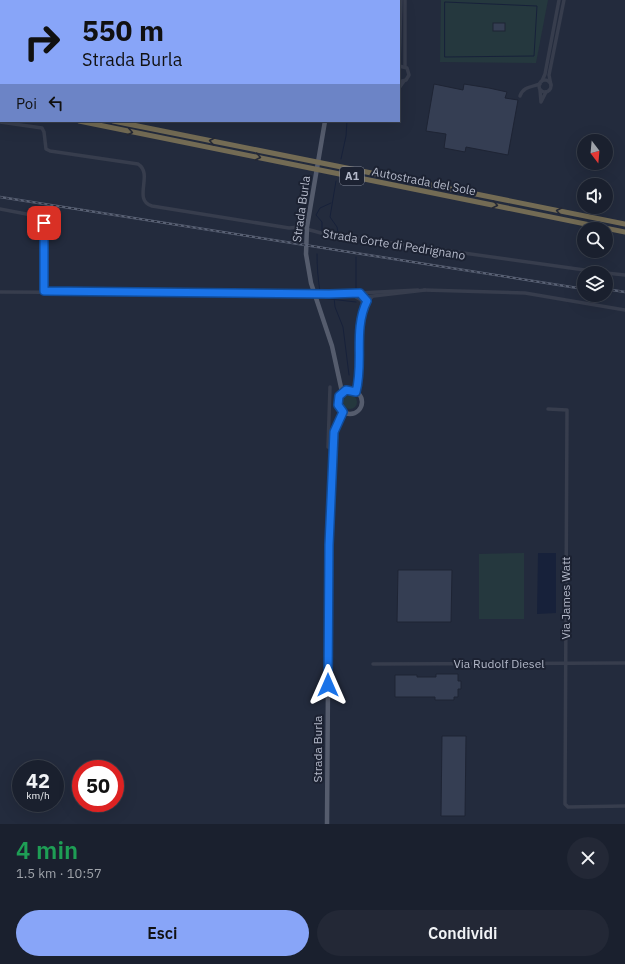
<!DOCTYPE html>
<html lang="it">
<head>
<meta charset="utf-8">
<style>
	body { margin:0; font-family:"IBM Plex Sans",sans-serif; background:#232836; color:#f1f3f6; height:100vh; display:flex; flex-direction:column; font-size:15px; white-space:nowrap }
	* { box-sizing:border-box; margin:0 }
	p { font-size:13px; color:#9fa3aa }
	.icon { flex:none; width:22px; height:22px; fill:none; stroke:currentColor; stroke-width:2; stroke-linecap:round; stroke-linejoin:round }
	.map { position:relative; height:824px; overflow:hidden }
	.side { display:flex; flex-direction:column; background:#1a202e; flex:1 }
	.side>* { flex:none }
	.hud { position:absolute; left:0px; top:0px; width:400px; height:122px; box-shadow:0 4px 16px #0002,0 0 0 1px #383e4a; background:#88a5f8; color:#111; overflow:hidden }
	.needle { width:26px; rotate:164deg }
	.buttons { position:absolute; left:577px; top:134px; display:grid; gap:8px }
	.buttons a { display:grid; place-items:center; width:36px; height:36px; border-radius:50%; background:#1a202e; box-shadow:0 4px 16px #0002,0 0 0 1px #383e4a; font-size:20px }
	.speed { position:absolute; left:12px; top:760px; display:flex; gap:8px; font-size:20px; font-weight:700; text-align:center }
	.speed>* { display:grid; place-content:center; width:52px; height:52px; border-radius:50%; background:#1a202e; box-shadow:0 4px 16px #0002,0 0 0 1px #383e4a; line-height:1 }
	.speed small { font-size:10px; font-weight:400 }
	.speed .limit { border:6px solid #d22; background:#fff; color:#111 }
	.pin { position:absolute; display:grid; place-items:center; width:34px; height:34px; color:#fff; margin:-17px; border-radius:8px; box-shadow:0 2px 6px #0006 }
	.me { position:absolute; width:44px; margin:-22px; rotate:0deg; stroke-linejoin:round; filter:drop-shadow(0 0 3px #0008) }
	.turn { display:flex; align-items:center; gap:14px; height:84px; padding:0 16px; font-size:18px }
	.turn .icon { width:52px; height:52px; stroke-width:2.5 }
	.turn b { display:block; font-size:28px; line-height:34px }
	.then { display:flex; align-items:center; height:38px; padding:0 16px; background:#0003; gap:8px; font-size:15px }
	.round { display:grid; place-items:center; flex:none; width:42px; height:42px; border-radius:21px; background:#232836 }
	.overview { display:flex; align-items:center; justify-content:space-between; height:68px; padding:0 16px }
	h1 { font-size:24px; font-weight:600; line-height:30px; color:#1e9e55 }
	.button { display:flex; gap:8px; margin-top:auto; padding:8px 16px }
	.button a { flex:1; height:46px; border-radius:24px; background:#88a5f8; color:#111; font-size:16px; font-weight:600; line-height:46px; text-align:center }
	.button a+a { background:#232836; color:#f1f3f6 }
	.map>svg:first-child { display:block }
	.green { fill:#25383e }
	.water { fill:#17213a }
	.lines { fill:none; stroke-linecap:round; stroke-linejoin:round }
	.stream { stroke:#17213a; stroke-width:1 }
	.building { fill:#353e53; stroke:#1e2434 }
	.minor { stroke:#373d4d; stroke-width:3.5 }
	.major { stroke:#555c6d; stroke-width:4.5 }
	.highway { stroke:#736b54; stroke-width:5 }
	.rail-casing { stroke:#596174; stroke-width:2.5 }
	.rail { stroke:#1c2232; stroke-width:1; stroke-dasharray:3; stroke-linecap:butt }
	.oneway { stroke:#252935 }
	.route-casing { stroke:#114b97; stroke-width:10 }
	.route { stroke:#1a73e8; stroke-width:7 }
	.labels { text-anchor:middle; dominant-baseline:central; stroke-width:4; stroke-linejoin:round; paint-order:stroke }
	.shield { fill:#1c2232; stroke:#868b9b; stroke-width:1 }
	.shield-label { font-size:11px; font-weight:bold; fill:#b3b8c8 }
	.street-label { font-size:12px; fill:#b3b8c8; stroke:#1c2232 }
</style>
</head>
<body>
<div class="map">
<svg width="625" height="824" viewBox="0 0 625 824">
	<rect width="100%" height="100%" fill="#232b3d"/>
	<g class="green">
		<path d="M441,0h107l-12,63 -96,-1z"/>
		<circle cx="350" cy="402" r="7"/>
		<path d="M524,553v66h-45v-65z"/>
	</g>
	<path class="water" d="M538,553h18v60l-19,1z"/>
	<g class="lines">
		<g class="stream">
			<path d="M445,2l92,4 -3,50 -89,1z"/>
			<path d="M341,159l5,-23 1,-15"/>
			<path d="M336,181l-6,36 7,10 1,5"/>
			<path d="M322,231v-9l-6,-7 4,-7 11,-5"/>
			<path d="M317,254c0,13 1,25 3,38"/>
			<path d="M356,291v-34"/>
			<path d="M320,295l1,3 35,4"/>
			<path d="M334,297l1,10 8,20 6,48"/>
		</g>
	</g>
	<g class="building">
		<rect x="493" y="23" width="12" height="8"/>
		<path d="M434,84l29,6 1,-6 25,4 18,4 -2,6 13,2 -10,55 -42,-8 -1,5 -21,-4 2,-14 -20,-3z"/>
		<path d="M398,570h54l-1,52h-54z"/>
		<path d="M436,674h22v7h3v8h-3v8h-4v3h-19v-3h-40v-22h22v2h19z"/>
		<path d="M442,736h24l-1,80h-24z"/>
	</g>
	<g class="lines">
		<g class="minor">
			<path d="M405,0v67"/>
			<path d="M399,66l2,-66"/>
			<path d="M399,66l8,2 2,7 -3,5 -7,2"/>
			<circle cx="545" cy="86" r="6"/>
			<path d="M542,81l3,-7 14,-74"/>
			<path d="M551,85l-2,-10 15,-75"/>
			<path d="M399,88l5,-7"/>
			<path d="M540,90l1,12 5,-10"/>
			<path d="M520,96c3,-9 11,-9 20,-12"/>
			<path d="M0,122l42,6 2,4 2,17 4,2 88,13c16,10 -6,36 14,42l137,22 10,-1 22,6 285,40"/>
			<path d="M0,209l42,8 2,6v68"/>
			<path d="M606,273l19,2"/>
			<path d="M424,290l101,3 100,17"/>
			<path d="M0,292l324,2 41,3 60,-7"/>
			<path d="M340,294l78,-4"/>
			<path d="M356,297l5,3 3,7"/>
			<path d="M330,387l-2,60 6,1"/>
			<path d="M356,392c6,-23 -4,-82 16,-95"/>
			<path d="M548,409l19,1 -2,394 3,3 57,-1"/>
			<path d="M373,664l252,-1"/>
		</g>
		<g class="major">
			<path d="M331,0v1"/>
			<path d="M325,121l-18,106 -1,27 5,29 21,63 10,46"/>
			<circle cx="350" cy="402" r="12"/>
			<path d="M327,824l2,-279 6,-113 8,-21"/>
		</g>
		<g class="highway">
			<path d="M0,98h1"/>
			<path d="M0,105h1"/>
			<path d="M79,121l546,111"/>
			<path d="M113,121l512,103"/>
		</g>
		<defs>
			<g id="rail">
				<path d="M0,197l584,92"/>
				<path d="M606,289l19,3"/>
			</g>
		</defs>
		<use href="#rail" class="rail-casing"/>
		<use href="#rail" class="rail"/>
	</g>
	<defs><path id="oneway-chevron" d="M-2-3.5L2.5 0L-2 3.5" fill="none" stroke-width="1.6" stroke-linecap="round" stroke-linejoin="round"/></defs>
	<g class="oneway">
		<use href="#oneway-chevron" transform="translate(130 132) rotate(11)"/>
		<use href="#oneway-chevron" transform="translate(212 141) rotate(-169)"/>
		<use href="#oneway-chevron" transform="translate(258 157) rotate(11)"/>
		<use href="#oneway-chevron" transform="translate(495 205) rotate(11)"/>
		<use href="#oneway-chevron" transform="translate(559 211) rotate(-169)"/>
	</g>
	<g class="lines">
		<defs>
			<path id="route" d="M44,223v68l285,3 31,-1 7,8c-14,28 -3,62 -11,91l-10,-2 -7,6 -1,9 5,7 -9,20 -1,23 -4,90 -1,140"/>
		</defs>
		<use href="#route" class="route-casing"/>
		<use href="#route" class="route"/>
	</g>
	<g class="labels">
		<rect class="shield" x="340" y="167" width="24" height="18" rx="3"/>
		<g class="shield-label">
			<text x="352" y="176">A1</text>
		</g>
		<g class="street-label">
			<text transform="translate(424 181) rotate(11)">Autostrada del Sole</text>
			<text transform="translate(301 209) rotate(-82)">Strada Burla</text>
			<text transform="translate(394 244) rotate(9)">Strada Corte di Pedrignano</text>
			<text transform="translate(565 598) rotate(-90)">Via James Watt</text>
			<text x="499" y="663">Via Rudolf Diesel</text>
			<text transform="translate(317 749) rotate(-90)">Strada Burla</text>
		</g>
	</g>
</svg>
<div class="buttons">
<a><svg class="needle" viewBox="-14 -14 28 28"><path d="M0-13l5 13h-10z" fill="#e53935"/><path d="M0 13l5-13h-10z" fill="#9fa3aa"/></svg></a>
<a><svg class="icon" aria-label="sound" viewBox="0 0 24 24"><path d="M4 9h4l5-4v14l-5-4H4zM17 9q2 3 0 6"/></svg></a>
<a><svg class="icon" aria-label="search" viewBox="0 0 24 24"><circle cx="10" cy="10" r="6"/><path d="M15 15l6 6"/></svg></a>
<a><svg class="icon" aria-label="layers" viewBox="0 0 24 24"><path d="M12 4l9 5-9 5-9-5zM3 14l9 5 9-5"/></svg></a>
</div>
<div class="speed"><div>42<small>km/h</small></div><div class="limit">50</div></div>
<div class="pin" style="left:44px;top:223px;background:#d93025"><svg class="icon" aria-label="arrive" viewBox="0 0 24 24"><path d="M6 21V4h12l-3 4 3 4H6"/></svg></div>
<svg class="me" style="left:328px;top:685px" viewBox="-20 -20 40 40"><path d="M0-17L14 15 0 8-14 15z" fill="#1a73e8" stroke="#fff" stroke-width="4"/></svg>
<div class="hud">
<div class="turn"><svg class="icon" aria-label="right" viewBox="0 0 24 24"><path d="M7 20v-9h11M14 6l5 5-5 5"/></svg><div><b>550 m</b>Strada Burla</div></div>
<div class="then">Poi<svg class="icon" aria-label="left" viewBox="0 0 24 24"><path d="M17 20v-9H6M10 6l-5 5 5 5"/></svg></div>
</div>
</div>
<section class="side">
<div class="overview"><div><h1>4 min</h1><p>1.5 km · 10:57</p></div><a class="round"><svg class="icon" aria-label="close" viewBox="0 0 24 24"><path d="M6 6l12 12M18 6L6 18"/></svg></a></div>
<div class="button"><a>Esci</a><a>Condividi</a></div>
</section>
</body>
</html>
